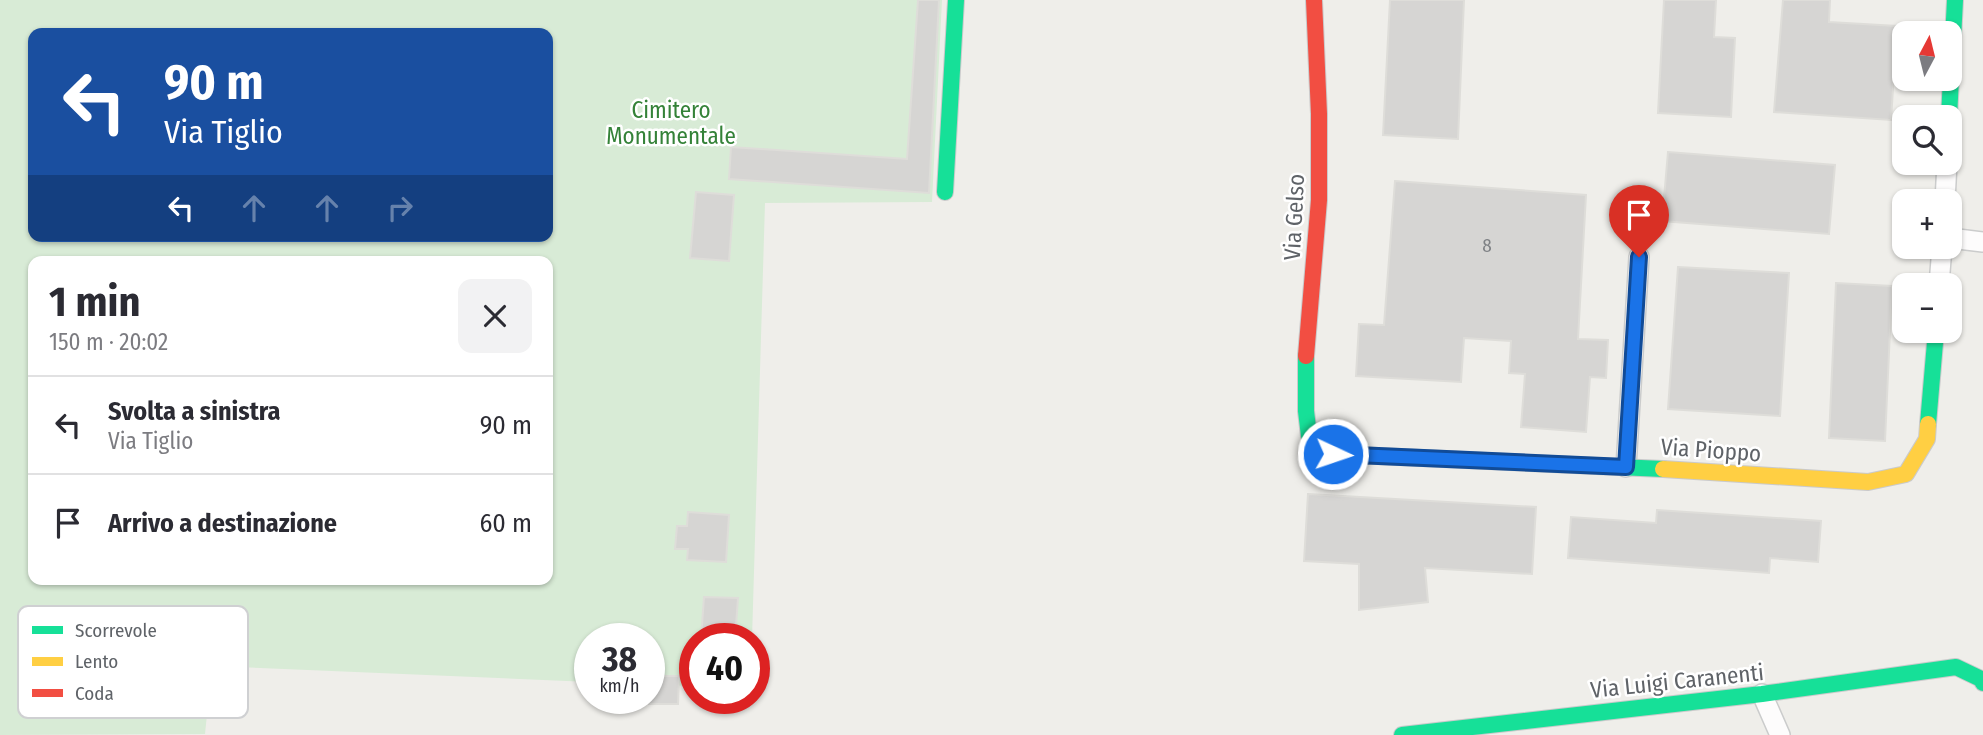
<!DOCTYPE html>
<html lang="it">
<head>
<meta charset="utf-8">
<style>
	body { margin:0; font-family:"Fira Sans Condensed",sans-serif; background:#f2f2f3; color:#2b2b33; height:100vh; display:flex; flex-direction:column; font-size:26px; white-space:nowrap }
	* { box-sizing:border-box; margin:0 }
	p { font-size:23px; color:#7c7c81 }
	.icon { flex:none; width:38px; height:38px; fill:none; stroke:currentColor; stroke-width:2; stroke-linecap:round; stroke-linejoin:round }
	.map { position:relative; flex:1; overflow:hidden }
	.details { position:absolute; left:28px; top:256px; width:525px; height:329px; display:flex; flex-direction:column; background:#fff; border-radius:14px; box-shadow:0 2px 5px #0004 }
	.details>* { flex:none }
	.top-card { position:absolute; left:28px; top:28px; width:525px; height:214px; border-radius:14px; box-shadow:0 2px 5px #0004; background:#1a4fa0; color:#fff; overflow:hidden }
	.needle { width:46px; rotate:7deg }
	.tools { position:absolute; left:1892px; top:21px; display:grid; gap:14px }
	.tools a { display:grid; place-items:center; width:70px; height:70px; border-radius:14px; background:#fff; box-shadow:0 2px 5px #0004; font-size:35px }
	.speed { position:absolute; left:574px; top:623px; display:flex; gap:14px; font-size:35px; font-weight:700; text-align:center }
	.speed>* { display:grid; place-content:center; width:91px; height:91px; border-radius:50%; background:#fff; box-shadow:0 2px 5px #0004; line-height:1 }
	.speed small { font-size:18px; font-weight:400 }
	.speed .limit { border:10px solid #d22; background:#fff; color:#111 }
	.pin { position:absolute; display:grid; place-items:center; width:60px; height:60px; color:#fff; margin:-72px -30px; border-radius:50% 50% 50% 0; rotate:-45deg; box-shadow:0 0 7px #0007 }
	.pin .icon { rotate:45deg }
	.me { position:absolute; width:77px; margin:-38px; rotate:93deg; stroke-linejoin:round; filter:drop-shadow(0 0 5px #0008) }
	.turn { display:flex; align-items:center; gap:24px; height:147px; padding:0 21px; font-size:32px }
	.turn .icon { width:91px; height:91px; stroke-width:2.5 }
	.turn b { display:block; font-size:49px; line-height:60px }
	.lanes { display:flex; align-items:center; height:66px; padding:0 21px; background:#0003; justify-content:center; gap:35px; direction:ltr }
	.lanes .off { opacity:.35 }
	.round { display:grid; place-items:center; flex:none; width:74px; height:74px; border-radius:14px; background:#f2f2f3 }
	.overview { display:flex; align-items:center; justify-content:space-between; height:119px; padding:0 21px }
	h1 { font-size:42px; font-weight:700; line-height:52px }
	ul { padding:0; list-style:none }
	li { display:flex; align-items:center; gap:21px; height:98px; padding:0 21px; border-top:2px solid #e1e1e2 }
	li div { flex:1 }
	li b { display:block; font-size:26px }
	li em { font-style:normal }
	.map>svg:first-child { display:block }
	.green { fill:#d8ebd6; fill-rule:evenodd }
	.building { fill:#d6d5d3; stroke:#deddd9; stroke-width:2 }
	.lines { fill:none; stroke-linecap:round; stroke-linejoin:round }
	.street-casing { stroke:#cbcccc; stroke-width:22 }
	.fast-casing { stroke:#cacacb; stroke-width:18 }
	.slow-casing { stroke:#cacacb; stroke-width:18 }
	.jam-casing { stroke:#cacacb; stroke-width:18 }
	.street { stroke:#fdfcfc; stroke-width:19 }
	.fast { stroke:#16e098; stroke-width:16 }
	.slow { stroke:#ffcf43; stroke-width:16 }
	.jam { stroke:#f24e42; stroke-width:16 }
	.route-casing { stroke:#114b97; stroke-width:18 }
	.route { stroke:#1a73e8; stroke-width:12 }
	.labels { text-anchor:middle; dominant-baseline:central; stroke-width:5; stroke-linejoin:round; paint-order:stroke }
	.number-label { font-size:19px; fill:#7e8184 }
	.park-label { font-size:23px; fill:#348238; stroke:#fff }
	.street-label { font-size:23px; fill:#5f6368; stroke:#fff }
	.key { fill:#fff; stroke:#cfd0d2; stroke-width:2 }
	.key-label { font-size:19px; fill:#5f6368 }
</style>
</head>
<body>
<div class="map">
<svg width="1983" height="735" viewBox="0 0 1983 735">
	<rect width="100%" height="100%" fill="#efeeea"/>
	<path class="green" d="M0,0h942l-10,202 -167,1 -13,436h-57v47l-46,-1v-46h-59v43l-378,-16 -7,68 -205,1zM33,33h515v203h-515zM33,261h515v318h-515z"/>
	<g class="building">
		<path d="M918,0h21l-10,193 -200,-14 2,-32 176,12z"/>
		<path d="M1390,0h74l-6,139 -75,-4z"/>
		<path d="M1664,0h52l-2,37 21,1 -4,79 -73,-4z"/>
		<path d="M1783,0h47l-1,22 68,4 -6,94 -117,-8z"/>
		<path d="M1668,152l167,13 -6,69 -167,-13z"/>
		<path d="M1395,181l191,14 -8,144 30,1 -2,38 -16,-1 -4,55 -65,-5 4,-53 -16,-1 2,-32 -47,-3 -3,44 -105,-6 3,-52 25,1z"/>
		<path d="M696,192l38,3 -5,66 -39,-3z"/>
		<path d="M1678,267l111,6 -9,143 -112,-7z"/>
		<path d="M1836,283l56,3 -7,155 -56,-3z"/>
		<path d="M1308,494l228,13 -4,67 -107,-6 3,34 -69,8v-46l-55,-3z"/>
		<path d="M1657,510l164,11 -3,41 -48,-4 -1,15 -201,-15 3,-41 85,6z"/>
		<path d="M688,512l41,3 -3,47 -39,-2 1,-11h-13l2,-23h10z"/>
		<path d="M704,597l34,1 -3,41h-34z"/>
		<path d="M649,676h30l-1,28h-29z"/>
	</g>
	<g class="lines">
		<defs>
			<g id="street">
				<path d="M1945,201l2,-38"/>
				<path d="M1950,238l33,4"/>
				<path d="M1939,285l3,-38"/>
				<path d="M1626,467l13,-210"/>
				<path d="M1762,694l18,41"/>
			</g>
			<g id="fast">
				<path d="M1949,117l6,-117"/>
				<path d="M945,192l11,-192"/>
				<path d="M1306,356v55l3,25 24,18 330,15"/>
				<path d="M1928,424l8,-93"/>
				<path d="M1402,735l360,-41 194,-27 25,12 2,4"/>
			</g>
			<path id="slow" d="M1663,469l205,13 38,-8 21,-35 1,-15"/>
			<path id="jam" d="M1306,356l13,-156v-86l-5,-114"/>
		</defs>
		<use href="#street" class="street-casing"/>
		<use href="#fast" class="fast-casing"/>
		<use href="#slow" class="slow-casing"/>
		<use href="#jam" class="jam-casing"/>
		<use href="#street" class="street"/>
		<use href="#fast" class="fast"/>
		<use href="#slow" class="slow"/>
		<use href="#jam" class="jam"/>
	</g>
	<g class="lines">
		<defs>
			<path id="route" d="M1333,454l293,13 13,-210"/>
		</defs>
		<use href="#route" class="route-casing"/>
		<use href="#route" class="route"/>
	</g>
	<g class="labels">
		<g class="number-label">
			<text x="1487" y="245">8</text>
		</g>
		<g class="park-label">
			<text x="671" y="110">Cimitero<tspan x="671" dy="26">Monumentale</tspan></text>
		</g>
		<g class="street-label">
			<text transform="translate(1294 217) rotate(-87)">Via Gelso</text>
			<text transform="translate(1711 450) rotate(4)">Via Pioppo</text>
			<text transform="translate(1677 681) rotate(-6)">Via Luigi Caranenti</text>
		</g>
	</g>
	<rect x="18" y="606" width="230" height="112" rx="10" class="key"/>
	<rect x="32" y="626" width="31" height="8" fill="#16e098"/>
	<rect x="32" y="657" width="31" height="9" fill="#ffcf43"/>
	<rect x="32" y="689" width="31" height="8" fill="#f24e42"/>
	<g class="key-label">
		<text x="75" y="637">Scorrevole</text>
		<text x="75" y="668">Lento</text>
		<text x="75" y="700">Coda</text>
	</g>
</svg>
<div class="tools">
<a><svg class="needle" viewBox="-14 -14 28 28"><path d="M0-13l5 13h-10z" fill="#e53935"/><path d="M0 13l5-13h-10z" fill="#7c7c81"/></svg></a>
<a><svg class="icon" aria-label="search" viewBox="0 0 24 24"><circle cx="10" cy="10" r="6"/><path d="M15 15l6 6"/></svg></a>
<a>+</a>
<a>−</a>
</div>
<div class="speed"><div>38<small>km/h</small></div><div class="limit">40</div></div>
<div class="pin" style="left:1639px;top:257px;background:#d93025"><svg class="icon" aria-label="arrive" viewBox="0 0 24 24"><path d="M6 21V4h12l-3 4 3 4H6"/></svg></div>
<svg class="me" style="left:1333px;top:454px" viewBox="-20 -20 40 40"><circle r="17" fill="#1a73e8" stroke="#fff" stroke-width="3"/><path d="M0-11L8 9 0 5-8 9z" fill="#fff"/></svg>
<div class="top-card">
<div class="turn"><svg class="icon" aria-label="left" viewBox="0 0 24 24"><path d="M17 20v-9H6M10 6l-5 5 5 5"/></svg><div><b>90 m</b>Via Tiglio</div></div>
<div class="lanes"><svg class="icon" aria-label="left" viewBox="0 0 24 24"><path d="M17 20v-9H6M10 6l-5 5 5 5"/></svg><svg class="icon off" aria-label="ahead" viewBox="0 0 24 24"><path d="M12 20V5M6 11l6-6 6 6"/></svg><svg class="icon off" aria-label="ahead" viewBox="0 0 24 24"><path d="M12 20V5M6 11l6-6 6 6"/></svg><svg class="icon off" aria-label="right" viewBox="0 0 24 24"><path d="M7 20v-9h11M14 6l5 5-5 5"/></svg></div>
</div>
<section class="details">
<div class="overview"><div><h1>1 min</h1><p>150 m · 20:02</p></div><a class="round"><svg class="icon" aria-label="close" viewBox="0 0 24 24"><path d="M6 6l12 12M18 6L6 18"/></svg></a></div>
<ul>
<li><svg class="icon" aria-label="left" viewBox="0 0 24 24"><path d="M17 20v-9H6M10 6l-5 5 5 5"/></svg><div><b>Svolta a sinistra</b><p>Via Tiglio</p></div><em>90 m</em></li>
<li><svg class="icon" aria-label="arrive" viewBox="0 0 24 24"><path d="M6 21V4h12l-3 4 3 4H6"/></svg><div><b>Arrivo a destinazione</b></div><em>60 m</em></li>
</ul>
</section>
</div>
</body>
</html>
